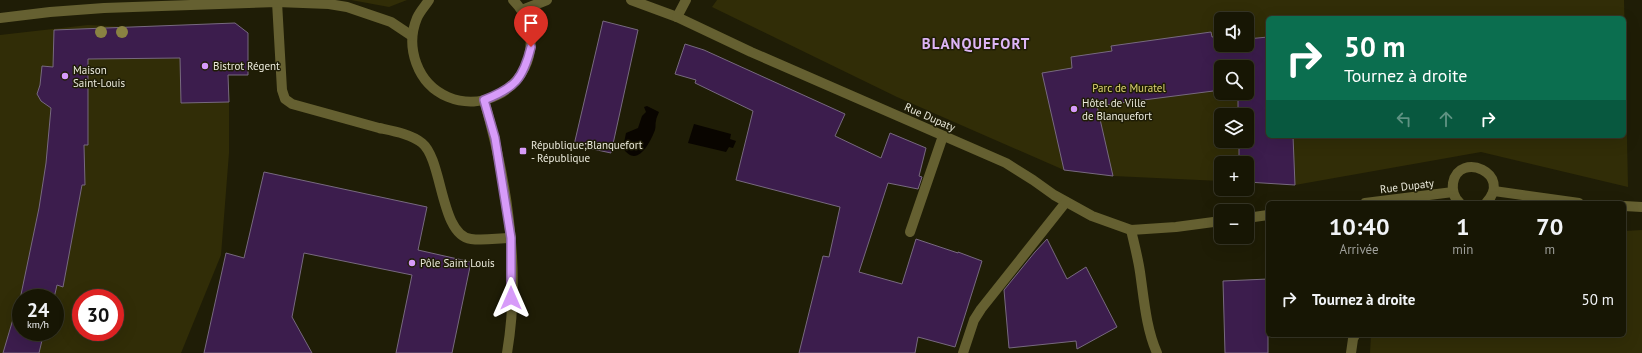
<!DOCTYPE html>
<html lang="fr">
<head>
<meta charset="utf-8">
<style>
	body { margin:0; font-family:"PT Sans",sans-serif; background:#242313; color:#f1f3f6; height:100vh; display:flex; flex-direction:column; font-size:15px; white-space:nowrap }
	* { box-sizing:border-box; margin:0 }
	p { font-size:13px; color:#9e9f9a }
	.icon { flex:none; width:22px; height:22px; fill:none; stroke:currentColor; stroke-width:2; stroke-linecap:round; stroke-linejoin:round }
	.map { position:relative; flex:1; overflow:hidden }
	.details { position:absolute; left:1266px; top:201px; width:360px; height:136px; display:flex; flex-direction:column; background:#171604; border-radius:6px; box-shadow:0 4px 16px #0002,0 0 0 1px #363526 }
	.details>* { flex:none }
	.top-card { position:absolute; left:1266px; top:16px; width:360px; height:122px; border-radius:6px; box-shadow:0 4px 16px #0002,0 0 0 1px #363526; background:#0b6e4f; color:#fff; overflow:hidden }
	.buttons { position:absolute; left:1214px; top:12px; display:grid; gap:8px }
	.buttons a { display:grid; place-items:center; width:40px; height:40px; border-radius:6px; background:#171604; box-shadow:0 4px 16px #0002,0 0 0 1px #363526; font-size:20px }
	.speed { position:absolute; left:12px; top:289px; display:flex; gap:8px; font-size:20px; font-weight:700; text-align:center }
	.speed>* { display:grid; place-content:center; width:52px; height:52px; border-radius:50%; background:#171604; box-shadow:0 4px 16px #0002,0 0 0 1px #363526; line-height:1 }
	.speed small { font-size:10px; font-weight:400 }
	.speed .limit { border:6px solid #d22; background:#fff; color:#111 }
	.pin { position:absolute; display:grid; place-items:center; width:34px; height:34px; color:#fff; margin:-41px -17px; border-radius:50% 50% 50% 0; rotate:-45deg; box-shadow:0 0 4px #0007 }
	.pin .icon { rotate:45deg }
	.me { position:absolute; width:44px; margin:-22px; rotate:0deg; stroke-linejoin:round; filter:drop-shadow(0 0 3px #0008) }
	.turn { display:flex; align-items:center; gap:14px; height:84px; padding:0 12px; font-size:18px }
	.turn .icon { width:52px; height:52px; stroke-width:2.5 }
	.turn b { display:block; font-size:28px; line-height:34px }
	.lanes { display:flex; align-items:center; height:38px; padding:0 12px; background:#0003; justify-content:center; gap:20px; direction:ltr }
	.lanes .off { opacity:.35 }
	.eta { display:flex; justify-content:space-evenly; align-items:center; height:68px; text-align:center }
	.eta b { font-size:24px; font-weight:800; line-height:28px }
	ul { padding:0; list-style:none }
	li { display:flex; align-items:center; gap:12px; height:60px; padding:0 12px }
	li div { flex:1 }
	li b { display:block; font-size:15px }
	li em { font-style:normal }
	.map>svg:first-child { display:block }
	.green { fill:#312d07; fill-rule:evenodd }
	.water { fill:#090500 }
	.building { fill:#3c1d4d; stroke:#77697f }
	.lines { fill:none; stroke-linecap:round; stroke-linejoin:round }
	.minor { stroke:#656031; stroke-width:10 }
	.tree { fill:#898242 }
	.route-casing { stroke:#8c65a2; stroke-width:10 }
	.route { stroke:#d79bf9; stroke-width:7 }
	.poi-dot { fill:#d79bf9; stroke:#1f1d06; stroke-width:1.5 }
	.labels { text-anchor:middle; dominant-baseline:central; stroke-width:3; stroke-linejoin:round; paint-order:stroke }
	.poi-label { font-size:11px; fill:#ebeadc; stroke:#1f1d06; text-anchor:start }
	.park-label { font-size:11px; fill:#e0d574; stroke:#1f1d06 }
	.street-label { font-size:11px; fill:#ebeadc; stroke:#1f1d06 }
	.district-label { font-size:15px; font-weight:bold; letter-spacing:1px; fill:#ddb5f6; stroke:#1f1d06 }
</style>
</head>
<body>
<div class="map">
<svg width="1642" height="353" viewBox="0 0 1642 353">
	<rect width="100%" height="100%" fill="#1f1d06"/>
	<g class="green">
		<path d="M351,0h56l-18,7z"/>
		<path d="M717,0h907l4,187 -147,-35 -186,33 -48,-3v-19h-26v18l-108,-5 -49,-6 -167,-73 -185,-90zM1268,18h356v118h-356zM1221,19h26v26h-26zM1221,67h26v26h-26zM1221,115h26v26h-26z"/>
		<path d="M88,25l40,2 1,32 51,-1 49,44v51l-8,102 -40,98h-181v-318zM21,298h34v34h-34zM81,298h34v34h-34z"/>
		<path d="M1642,230v123h-272l1,-18h253v-104z"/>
	</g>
	<g class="water">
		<path d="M647,106l12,6c-1,3 -3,6 -3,9 -1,3 0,5 -1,9 -5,13 -18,39 -32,18l3,-15 12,-5 4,-12 4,-4 -2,-5z"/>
		<path d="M694,124l37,10 -1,5 6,2 -3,7 -4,-1 -3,5 -38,-9z"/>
	</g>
	<g class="building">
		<path d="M603,21l35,9 -27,123 -37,-8z"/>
		<path d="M235,23l13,10v42h-20l1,27 -48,1 -1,-45 -92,1v86h-4l1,40h-3l-19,102 -6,-2 -3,13h-33v34h23l-5,21h-36l13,-44h2l21,-101 7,-45 5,-55 -10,-7 -4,-7 3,-9 2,-19 11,1 1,-37z"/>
		<path d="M1211,32l1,5 9,-1v9h26v-6l21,-2v99h25l2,49 -48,-3v-19h-8v-22h8v-26h-9v-22h9v-26h-26v23l-124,16 16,70 -49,-6 -22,-97 30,-5 -1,-11 41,-6 -1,-5z"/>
		<path d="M685,44l19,6 141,64 -10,22 46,22 9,-25 36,15 -7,28 3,1 -4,12 -30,-6 -29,89 43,12 14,-45 42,14v-1l24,9 -27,86 -37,-10 -3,16h-116l24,-97 6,1 11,-50 -104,-27 17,-69 -58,-28 1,-3 -21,-6z"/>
		<path d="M264,172l163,35 -9,43 53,12 -19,91h-56l16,-78 -108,-22 -12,64 20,36h-108l22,-100 18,5z"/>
		<path d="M1047,239l20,40 19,-12 31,60 -40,22 -1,-8 -67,7 -5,-58 31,-38z"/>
		<path d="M1268,279v74h-43l-2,-72z"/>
	</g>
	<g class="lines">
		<g class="minor">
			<path d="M429,0c-3,5 -9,11 -12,18 -12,29 0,66 31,79 34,14 72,-6 81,-41 5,-21 -1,-41 -16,-56"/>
			<path d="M631,0l46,17 74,35 255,111 27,17 21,15 38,21 39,14 45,-3 45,-6"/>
			<path d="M277,2l5,88 3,9 7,5c29,8 58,16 87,24 14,3 32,6 43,15 21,17 18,92 49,96 13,2 27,-1 40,-1"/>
			<path d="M522,10l25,-10"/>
			<path d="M677,17l9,-17"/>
			<path d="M0,18l50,-6 54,-4 173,-6 52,2 18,3 44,15 21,14"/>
			<path d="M484,100c23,80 37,171 23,253"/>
			<path d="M1494,191l85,12"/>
			<path d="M1365,203l88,-11"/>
			<path d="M1460,203c-6,-5 -8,-12 -7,-20 6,-33 61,-9 33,20"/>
			<path d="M1624,206l18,1"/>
			<path d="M1247,218l21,-3"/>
			<path d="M1131,230c3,13 7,28 9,42 4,27 6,56 17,81"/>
			<path d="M910,232l33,-96"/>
			<path d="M963,353l11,-33 7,-11 85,-107"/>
			<path d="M1351,353l2,-14 2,-4"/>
		</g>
	</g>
	<g class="tree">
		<circle cx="101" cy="32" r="6"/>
		<circle cx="122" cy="32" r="6"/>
	</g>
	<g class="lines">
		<defs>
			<path id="route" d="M511,298v-60l-16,-100 -11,-38c31,-12 39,-21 47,-53"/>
		</defs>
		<use href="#route" class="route-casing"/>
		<use href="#route" class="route"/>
	</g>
	<g class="poi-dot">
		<circle cx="205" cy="66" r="4"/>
		<circle cx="65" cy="76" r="4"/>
		<circle cx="1074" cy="109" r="4"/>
		<rect x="519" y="147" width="8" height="8" rx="2"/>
		<circle cx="412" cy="263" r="4"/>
	</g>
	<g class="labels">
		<g class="poi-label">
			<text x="213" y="66">Bistrot Régent</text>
			<text x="73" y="70">Maison<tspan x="73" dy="13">Saint-Louis</tspan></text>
			<text x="1082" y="103">Hôtel de Ville<tspan x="1082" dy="13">de Blanquefort</tspan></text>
			<text x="531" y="145">République;Blanquefort<tspan x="531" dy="13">- République</tspan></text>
			<text x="420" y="263">Pôle Saint Louis</text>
		</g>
		<g class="park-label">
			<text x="1129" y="88">Parc de Muratel</text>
		</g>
		<g class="street-label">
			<text transform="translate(930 117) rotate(24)">Rue Dupaty</text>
			<text transform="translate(1407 186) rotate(-7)">Rue Dupaty</text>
		</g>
		<g class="district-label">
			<text x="976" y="43">BLANQUEFORT</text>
		</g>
	</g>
</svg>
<div class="buttons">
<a><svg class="icon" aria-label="sound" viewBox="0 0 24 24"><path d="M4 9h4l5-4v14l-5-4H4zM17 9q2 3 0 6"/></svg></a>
<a><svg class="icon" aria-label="search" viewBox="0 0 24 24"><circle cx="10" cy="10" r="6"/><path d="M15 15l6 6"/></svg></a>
<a><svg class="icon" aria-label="layers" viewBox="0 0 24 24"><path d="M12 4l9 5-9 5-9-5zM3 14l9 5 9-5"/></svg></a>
<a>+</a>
<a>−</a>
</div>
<div class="speed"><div>24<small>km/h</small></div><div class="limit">30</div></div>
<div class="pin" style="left:531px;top:47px;background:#d93025"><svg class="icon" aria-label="arrive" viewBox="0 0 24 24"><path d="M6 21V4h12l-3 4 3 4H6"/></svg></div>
<svg class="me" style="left:511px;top:298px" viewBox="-20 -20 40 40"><path d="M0-17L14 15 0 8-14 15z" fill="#d79bf9" stroke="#fff" stroke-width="4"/></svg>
<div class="top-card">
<div class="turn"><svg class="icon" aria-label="right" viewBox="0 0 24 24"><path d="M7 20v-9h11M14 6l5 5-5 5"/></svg><div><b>50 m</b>Tournez à droite</div></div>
<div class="lanes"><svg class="icon off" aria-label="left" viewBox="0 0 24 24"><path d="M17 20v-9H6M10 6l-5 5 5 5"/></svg><svg class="icon off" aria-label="ahead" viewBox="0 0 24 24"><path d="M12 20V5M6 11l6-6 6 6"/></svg><svg class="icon" aria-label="right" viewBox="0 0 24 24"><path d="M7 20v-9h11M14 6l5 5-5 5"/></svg></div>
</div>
<section class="details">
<div class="eta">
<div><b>10:40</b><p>Arrivée</p></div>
<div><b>1</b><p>min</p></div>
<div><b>70</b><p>m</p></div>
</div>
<ul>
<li><svg class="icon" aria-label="right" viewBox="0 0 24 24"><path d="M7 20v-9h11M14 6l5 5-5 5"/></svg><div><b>Tournez à droite</b></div><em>50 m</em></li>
</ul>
</section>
</div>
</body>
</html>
